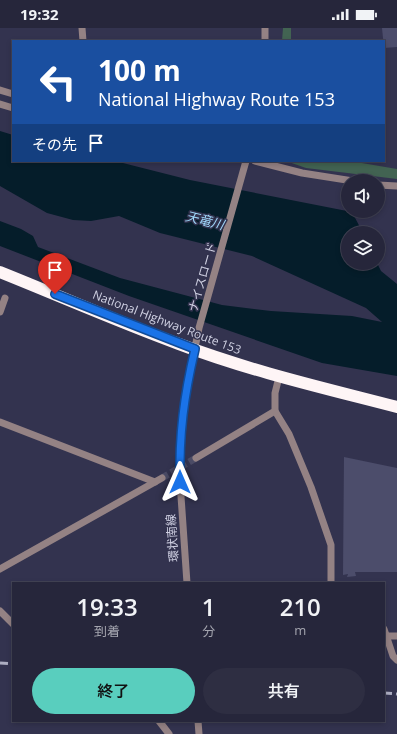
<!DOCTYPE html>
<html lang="ja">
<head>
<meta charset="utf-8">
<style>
	body { margin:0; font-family:"Open Sans","Noto Sans JP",sans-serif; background:#2e2e42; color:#f1f3f6; height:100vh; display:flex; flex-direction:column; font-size:15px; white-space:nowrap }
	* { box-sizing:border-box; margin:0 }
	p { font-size:13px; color:#a4a5af }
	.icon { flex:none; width:22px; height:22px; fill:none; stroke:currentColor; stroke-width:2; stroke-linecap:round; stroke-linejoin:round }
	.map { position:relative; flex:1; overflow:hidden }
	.details { position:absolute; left:12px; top:554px; width:373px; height:140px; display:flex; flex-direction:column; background:#26263b; border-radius:0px; box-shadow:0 2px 6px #0003,0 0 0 1px #424355 }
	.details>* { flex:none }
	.banner { position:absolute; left:12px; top:12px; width:373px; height:122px; border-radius:0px; box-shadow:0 2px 6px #0003,0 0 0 1px #424355; background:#1a4fa0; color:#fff; overflow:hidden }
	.controls { position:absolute; left:341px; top:146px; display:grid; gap:8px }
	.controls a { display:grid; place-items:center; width:44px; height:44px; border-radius:50%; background:#26263b; box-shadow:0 2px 6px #0003,0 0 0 1px #424355; font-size:20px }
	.pin { position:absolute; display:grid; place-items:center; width:34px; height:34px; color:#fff; margin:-41px -17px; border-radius:50% 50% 50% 0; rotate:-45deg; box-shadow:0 0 4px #0007 }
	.pin .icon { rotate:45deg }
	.me { position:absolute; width:44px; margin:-22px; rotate:0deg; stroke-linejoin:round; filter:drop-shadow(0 0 3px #0008) }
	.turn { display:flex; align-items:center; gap:14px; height:84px; padding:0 20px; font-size:18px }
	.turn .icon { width:52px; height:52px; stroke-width:2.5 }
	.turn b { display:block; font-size:28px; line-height:34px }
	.then { display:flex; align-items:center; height:38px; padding:0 20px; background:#0003; gap:8px; font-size:15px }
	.eta { display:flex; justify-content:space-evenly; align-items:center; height:68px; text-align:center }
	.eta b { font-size:24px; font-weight:600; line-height:28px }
	.cta { display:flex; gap:8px; margin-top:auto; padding:8px 20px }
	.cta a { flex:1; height:46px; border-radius:24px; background:#59cebe; color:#111; font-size:16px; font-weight:600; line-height:46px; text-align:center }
	.cta a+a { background:#2e2e42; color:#f1f3f6 }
	.status { display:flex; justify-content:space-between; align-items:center; height:28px; padding:0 20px; background:#26263b; direction:ltr }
	.status svg { height:11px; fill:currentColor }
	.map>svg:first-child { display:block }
	.green { fill:#426352 }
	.water { fill:#051d2a }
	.building { fill:#4c4d6b }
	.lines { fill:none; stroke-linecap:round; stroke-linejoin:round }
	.minor-tunnel { stroke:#4b4b65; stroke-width:7; stroke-dasharray:7 3.5; stroke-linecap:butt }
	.minor { stroke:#948284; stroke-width:7 }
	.highway { stroke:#fef5f6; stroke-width:12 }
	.rail { stroke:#adaec2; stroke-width:3; stroke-dasharray:8 4; stroke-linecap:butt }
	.route-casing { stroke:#114b97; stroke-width:10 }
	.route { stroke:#1a73e8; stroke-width:7 }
	.labels { text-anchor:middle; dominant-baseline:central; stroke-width:3; stroke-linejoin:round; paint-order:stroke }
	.street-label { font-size:12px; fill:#d0d1e3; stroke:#33334f }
	.water-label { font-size:13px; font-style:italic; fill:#9fd8fb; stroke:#33334f }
</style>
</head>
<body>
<div class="status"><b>19:32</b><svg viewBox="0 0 49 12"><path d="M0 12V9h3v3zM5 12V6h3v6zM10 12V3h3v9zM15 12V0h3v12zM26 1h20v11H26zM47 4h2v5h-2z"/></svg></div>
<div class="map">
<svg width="397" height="706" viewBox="0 0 397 706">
	<rect width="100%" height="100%" fill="#33334f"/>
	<g class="green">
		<path d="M283,0h8v13h-9z"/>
		<path d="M286,133h64l47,8v10l-91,-11z"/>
	</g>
	<path class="water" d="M0,103l13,4v26h102l75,19 162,32 11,21h-15v30h29l4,8 16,13v92l-75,-13 -193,-67 -129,-50v-25l21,8 12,7 5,11 82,31 102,27 49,6 81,5 30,6 -16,-14 -114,-52 -92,-23 -41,-17 -28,5 -18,-1 -26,-7 -47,-27z"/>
	<g class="building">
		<path d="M382,0h15v19l-13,1z"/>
		<path d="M344,429l53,11v104h-42l1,4 -9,1 1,-3 -5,1z"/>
	</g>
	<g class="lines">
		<path class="minor-tunnel" d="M162,450l34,-20"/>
		<g class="minor">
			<path d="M82,0l1,13"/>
			<path d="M265,13v-13"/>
			<path d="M0,62l13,4"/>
			<path d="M0,76l13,4"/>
			<path d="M255,133l47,12 51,8"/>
			<path d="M378,157l19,1"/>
			<path d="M0,284l5,-14"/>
			<path d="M275,383l14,23 22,53 20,58v38"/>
			<path d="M0,394l155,60"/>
			<path d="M196,430l79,-47v-18l4,-16"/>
			<path d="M0,541l162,-91"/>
			<path d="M187,555l-7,-101 1,-53 3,-27 15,-74 47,-167"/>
			<path d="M0,583l13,13"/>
			<path d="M384,601l9,27 4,4"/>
			<path d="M384,608h13"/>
			<path d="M159,693l10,13"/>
			<path d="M198,693l1,13"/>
		</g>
		<path class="highway" d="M0,244c60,24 119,50 179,72 71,27 145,44 218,63"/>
		<g class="rail">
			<path d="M0,635l13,1"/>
			<path d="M384,665l13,1"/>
		</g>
	</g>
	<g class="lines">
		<defs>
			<path id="route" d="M55,266l140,55c-11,47 -16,85 -15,133"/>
		</defs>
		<use href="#route" class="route-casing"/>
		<use href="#route" class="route"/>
	</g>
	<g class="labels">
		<g class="street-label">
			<text transform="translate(202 249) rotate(-74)">ナイスロード</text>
			<text transform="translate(167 294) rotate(21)">National Highway Route 153</text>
			<text transform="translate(172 510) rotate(-94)">環状南線</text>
		</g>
		<g class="water-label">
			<text transform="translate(205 192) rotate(14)">天竜川</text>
		</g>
	</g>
</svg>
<div class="controls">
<a><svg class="icon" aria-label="sound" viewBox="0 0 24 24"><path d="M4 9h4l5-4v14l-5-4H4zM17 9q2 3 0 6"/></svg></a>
<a><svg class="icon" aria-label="layers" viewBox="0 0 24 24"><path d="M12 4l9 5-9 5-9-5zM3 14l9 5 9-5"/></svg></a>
</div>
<div class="pin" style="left:55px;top:266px;background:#d93025"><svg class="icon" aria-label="arrive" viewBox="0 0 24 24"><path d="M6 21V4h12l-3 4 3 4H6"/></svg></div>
<svg class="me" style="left:180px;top:454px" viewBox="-20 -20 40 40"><path d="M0-17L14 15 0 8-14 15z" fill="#1a73e8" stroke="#fff" stroke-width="4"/></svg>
<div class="banner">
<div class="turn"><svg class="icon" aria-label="left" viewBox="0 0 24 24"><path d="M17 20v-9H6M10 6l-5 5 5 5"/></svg><div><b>100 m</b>National Highway Route 153</div></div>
<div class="then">その先<svg class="icon" aria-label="arrive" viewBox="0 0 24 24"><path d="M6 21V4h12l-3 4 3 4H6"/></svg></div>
</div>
<section class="details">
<div class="eta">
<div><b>19:33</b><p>到着</p></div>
<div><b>1</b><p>分</p></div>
<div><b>210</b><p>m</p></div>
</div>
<div class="cta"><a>終了</a><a>共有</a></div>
</section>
</div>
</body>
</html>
